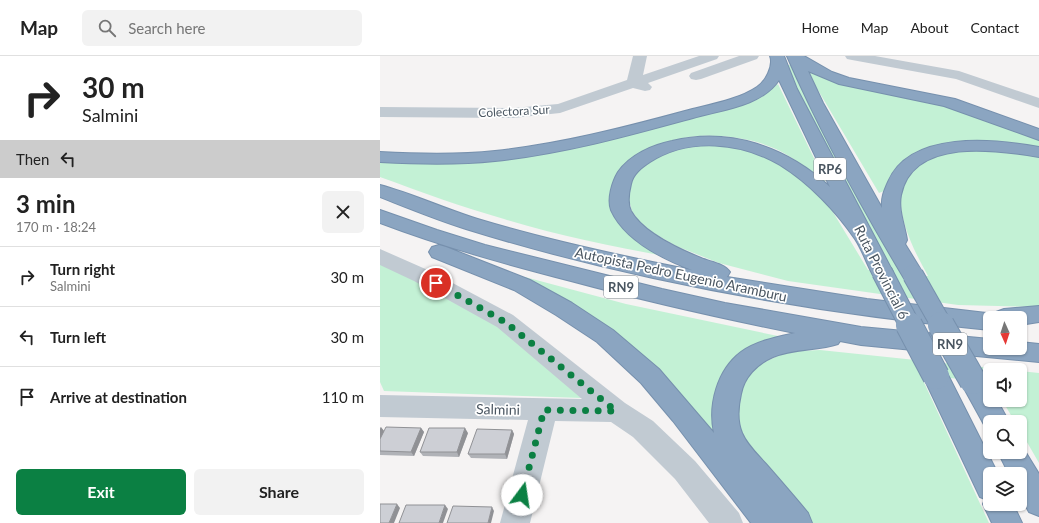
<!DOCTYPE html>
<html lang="en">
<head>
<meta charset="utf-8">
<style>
	body { margin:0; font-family:Lato,sans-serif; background:#f2f2f2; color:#222; height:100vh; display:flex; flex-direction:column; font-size:15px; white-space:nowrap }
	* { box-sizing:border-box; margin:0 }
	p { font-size:13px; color:#767676 }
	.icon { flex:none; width:22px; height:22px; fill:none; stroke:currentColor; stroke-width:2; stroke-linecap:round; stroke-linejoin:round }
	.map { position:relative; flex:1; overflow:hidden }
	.panel { display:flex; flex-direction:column; background:#fff; width:380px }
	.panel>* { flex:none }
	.top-card { background:#fff; color:#222; overflow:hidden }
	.needle { width:26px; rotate:177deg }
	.fabs { position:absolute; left:603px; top:255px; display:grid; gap:8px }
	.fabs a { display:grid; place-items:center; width:44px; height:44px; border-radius:6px; background:#fff; box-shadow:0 1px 3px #0004; font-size:20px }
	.pin { position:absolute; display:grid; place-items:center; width:34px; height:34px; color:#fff; margin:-17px; border:2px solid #fff; border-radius:50%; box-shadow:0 1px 4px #0007 }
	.me { position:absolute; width:44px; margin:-22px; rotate:14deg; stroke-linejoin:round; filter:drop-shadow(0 0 3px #0008) }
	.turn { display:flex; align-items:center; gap:14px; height:84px; padding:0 16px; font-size:18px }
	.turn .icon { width:52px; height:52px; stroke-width:2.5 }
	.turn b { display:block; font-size:28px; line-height:34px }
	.then { display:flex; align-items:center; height:38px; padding:0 16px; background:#0003; gap:8px; font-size:15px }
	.round { display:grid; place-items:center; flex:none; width:42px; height:42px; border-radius:6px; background:#f2f2f2 }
	.summary { display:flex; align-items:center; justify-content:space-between; height:68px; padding:0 16px }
	h1 { font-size:24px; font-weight:700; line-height:30px }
	.primary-button { display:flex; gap:8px; margin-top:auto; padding:8px 16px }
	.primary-button a { flex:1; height:46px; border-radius:6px; background:#0b8043; color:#fff; font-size:16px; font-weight:700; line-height:46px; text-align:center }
	.primary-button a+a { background:#f2f2f2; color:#222 }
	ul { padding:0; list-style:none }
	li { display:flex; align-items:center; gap:12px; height:60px; padding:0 16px; border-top:1px solid #e0e0e0 }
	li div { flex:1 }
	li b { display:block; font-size:15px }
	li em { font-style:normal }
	header { display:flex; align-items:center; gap:24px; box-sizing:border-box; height:56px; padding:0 20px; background:#fff; border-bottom:1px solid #e0e0e0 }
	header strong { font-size:19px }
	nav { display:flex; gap:22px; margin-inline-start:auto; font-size:14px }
	.search { width:280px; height:36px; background:#f2f2f2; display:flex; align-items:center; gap:10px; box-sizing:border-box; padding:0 14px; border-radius:6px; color:#767676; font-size:15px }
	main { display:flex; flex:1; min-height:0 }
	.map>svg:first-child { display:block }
	.green { fill:#c3f1d5 }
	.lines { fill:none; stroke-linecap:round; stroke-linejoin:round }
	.highway-casing { stroke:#7690ad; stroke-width:2 }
	.minor { fill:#c1cad2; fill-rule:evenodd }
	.highway { fill:#8ba5c1; fill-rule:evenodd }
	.highway-bridge-far1-casing { stroke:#7690ad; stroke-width:22; stroke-linecap:butt }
	.highway-bridge-casing { stroke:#7690ad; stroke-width:28; stroke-linecap:butt }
	.highway-bridge-far1 { stroke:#8ba5c1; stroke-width:20 }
	.highway-bridge { stroke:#8ba5c1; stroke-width:26 }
	.wall { fill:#b0b2b7 }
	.shaded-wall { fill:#909195 }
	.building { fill:#cdcfd5; stroke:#909195 }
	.route { stroke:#0b8043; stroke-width:7; stroke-dasharray:0 12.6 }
	.labels { text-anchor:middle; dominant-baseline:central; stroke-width:3.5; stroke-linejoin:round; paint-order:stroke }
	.far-street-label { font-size:12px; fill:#4a5661; stroke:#fff }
	.shield { fill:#fff; stroke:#808990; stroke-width:1 }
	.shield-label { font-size:13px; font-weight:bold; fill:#4a5661 }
	.street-label { font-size:14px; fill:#4a5661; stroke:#fff }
</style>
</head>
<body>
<header>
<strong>Map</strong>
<div class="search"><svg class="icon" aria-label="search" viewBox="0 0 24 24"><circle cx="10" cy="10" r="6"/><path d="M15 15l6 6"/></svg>Search here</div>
<nav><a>Home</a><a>Map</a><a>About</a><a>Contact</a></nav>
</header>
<main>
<section class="panel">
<div class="top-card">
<div class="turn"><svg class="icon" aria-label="right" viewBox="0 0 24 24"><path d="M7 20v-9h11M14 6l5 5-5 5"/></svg><div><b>30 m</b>Salmini</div></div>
<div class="then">Then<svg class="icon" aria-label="left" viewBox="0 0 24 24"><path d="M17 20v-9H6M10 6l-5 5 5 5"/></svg></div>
</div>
<div class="summary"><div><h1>3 min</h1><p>170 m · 18:24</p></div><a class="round"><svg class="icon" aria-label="close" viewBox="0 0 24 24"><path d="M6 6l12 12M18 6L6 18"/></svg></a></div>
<ul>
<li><svg class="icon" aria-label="right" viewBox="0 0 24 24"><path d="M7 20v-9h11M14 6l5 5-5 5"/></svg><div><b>Turn right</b><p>Salmini</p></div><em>30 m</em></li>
<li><svg class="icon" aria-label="left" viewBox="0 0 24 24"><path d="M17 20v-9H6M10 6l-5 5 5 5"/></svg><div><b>Turn left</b></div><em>30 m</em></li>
<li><svg class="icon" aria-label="arrive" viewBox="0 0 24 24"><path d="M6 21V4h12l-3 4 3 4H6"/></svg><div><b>Arrive at destination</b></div><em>110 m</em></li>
</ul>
<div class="primary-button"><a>Exit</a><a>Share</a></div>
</section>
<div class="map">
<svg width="659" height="467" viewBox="0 0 659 467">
	<rect width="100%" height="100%" fill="#f5f3f3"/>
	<g class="green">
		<path d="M406,9h5l111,209 26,2c-36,-64 -49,-118 44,-127 7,-1 15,1 22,2 15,1 30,3 45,4v152l-81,-2 -170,-24 -69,-18 -43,-17 -24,-14 -13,-11 -7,-10 -3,-11 -1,-12 3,-10 15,-15 23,-12 29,-7 45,3 47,22 38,35 40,66 23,2 -95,-184z"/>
		<path d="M428,13l120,31 111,37v10c-49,-10 -135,-15 -155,44l-5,2 -64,-108z"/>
		<path d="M398,28l49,101c-15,-13 -30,-25 -47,-34 -29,-15 -77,-20 -108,-10 -9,3 -18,11 -27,16 -15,9 -29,14 -34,32l53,67c-53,-10 -108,-21 -160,-37 -42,-12 -83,-27 -124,-42v-17h102l276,-63z"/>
		<path d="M0,206l121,62 81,74 -198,-7 -4,-9z"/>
		<path d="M145,221l101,27 152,32v4l-39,17 -6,101 -43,-49 -163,-127z"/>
		<path d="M440,294l191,20h-21v11l-69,-5 68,147h-178l-62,-75 -7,-15 -5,-19 5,-32 11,-13 14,-8 15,-7 18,-3z"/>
		<path d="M640,315l19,2v90l-19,-33v-8h-5l-13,-22h18z"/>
	</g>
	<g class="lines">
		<defs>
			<g id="highway">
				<path d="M390,0h14l13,33 96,183 -3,5 -8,2 -8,-2c-7,-12 -11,-26 -19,-38 -19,-28 -46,-56 -75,-74 -39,-23 -91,-28 -130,-3 -9,6 -17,12 -19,22 -2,8 -4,19 0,27 12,22 48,38 70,47 9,4 23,5 29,14l-3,5 140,22 128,15 1,-2 8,-3 35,-3v16l-19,3v-7h-30v12c-175,-17 -356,-49 -524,-101 -29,-9 -58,-21 -86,-32v-12c34,9 67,25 101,35 70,21 140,36 211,50 -29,-11 -67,-29 -81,-60 -4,-11 1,-28 7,-38 12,-17 34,-27 54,-31 58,-14 115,6 158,46l-51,-107c-17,26 -58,30 -86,38 -66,18 -130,36 -198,43 -38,4 -77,3 -115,1v-10c38,2 77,3 115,-1 65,-7 127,-23 190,-40 22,-6 53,-11 72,-24 8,-5 17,-21 13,-31z"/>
				<path d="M407,0h17l28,16 17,6 106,21 84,30v11l-95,-34 -105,-22 -31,-13 15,32 59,105c-1,-10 2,-17 6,-26 22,-52 106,-43 151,-35v10c-42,-7 -126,-20 -138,38 -3,15 4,31 6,45l-2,4 19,31 -3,5 -8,2 -8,-2c-43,-72 -84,-146 -118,-224z"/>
				<path d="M0,154l57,20 48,15 177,44 63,14 136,24 129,12v9h30v-6l19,2v18l-178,-17 -21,-4 -2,3c-21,7 -44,4 -65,13 -16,7 -29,20 -32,37 -3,13 -4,27 1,39 5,12 16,22 24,31 14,16 28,32 42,49l4,10h-61l-78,-102 -32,-38 -44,-41 -41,-27 -42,-25 -82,-33 -3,-5 3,-5 7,-2 7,2 84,33 42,23 41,27 46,39 55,64c-6,-28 3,-63 27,-81 15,-11 36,-15 54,-19 -75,-15 -150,-32 -224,-52 -65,-17 -128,-34 -191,-58z"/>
				<path d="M556,310l9,3 53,105h-8v30h23l9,19h-30l-9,-19 2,-5 -5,-2 -57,-121 4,-7z"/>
				<path d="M593,315l9,3 8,14v12h7l12,22h-19v9l-3,-1 -27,-49 4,-7z"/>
				<path d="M640,387l19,31v42l-10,-4 -9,-17v-21h-11l-11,-22h22z"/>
			</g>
		</defs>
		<use href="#highway" class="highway-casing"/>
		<g class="minor">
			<path d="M253,0h14l-4,19 56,-19h20l-2,3 -69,24 4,4 -2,3 -5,1 -12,-3 -73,25 -47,5 -133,-1v-10l133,1 45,-4 69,-24z"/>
			<path d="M359,0h20l-2,3 -56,20 -5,1 -5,-1 -2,-3 2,-3z"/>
			<path d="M465,0h30l84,15 80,27v10l-83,-29 -104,-19 -5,-1z"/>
			<path d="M0,193l50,22 83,44 112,88 28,18 42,40 44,52 4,10h-34l-34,-44 -42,-42 -22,-15 -56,-1 -25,102h-30l28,-103 -148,-3v-22l202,4 -85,-72 -83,-46 -34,-16z"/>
		</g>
		<use href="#highway" class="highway"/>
		<defs>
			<g id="highway-bridge-far1">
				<path d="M502,216l28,54"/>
				<path d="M533,219l29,51"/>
			</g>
			<g id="highway-bridge">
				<path d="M529,269l27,51"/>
				<path d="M561,269l32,56"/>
			</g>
		</defs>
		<use href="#highway-bridge-far1" class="highway-bridge-far1-casing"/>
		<use href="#highway-bridge" class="highway-bridge-casing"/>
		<use href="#highway-bridge-far1" class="highway-bridge-far1"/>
		<use href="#highway-bridge" class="highway-bridge"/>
	</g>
	<g class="wall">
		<path d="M0,371l4,4 37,-3 3,4 -10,24 -34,-1z"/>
		<path d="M132,374l2,4 -7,25 -36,-1 -3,-4z"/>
		<path d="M88,377l-9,24 -36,-1 -3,-4z"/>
	</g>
	<g class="shaded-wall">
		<path d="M1,371l3,4 -4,9v-11z"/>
		<path d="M41,372l3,4 -10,24 -3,-4z"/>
		<path d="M85,372l3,5 -9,24 -2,-5z"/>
		<path d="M132,374l2,4 -7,25 -2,-5z"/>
		<path d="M17,448l3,4 -6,15h-5z"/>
		<path d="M65,449l3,4 -5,14h-4z"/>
		<path d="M112,451l2,4 -3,12h-3z"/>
	</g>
	<g class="building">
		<path d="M6,371l35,1 -10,24 -31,-1v-12z"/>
		<path d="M49,372h36l-8,24h-37z"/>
		<path d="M97,373l35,1 -7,24h-37z"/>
		<path d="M0,448h17l-8,19h-9z"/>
		<path d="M26,449h39l-6,18h-40z"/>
		<path d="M73,450l39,1 -4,16h-41z"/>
	</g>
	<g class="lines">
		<path class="route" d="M56,227l69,39 111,89 -72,-1 -22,85"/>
	</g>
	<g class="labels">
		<g class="far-street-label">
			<text transform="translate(134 55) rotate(-3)">Colectora Sur</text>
		</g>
		<g class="shield">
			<rect x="434" y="102" width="32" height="22" rx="3"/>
			<rect x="224" y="220" width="34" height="22" rx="3"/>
			<rect x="553" y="277" width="34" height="22" rx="3"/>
		</g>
		<g class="shield-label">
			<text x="450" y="113">RP6</text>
			<text x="241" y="231">RN9</text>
			<text x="570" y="288">RN9</text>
		</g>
		<g class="street-label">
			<text transform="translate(502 216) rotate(63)">Ruta Provincial 6</text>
			<text transform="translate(301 218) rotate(12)">Autopista Pedro Eugenio Aramburu</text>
			<text transform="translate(118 353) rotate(1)">Salmini</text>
		</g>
	</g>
</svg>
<div class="fabs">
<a><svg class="needle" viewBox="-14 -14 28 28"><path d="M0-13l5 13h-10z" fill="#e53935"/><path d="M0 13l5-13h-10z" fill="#767676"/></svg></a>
<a><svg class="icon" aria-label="sound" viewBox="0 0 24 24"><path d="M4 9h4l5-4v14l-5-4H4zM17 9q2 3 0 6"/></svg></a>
<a><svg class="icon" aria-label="search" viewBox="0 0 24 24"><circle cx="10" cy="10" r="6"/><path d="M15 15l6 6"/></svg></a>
<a><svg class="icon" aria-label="layers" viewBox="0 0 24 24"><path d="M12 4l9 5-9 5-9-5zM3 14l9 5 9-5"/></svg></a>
</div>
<div class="pin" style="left:56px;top:227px;background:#d93025"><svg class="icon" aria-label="arrive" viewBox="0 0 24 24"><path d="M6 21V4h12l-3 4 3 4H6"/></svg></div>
<svg class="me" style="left:142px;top:439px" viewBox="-20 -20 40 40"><circle r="19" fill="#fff"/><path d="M0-13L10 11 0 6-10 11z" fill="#0b8043"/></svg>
</div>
</main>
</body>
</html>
